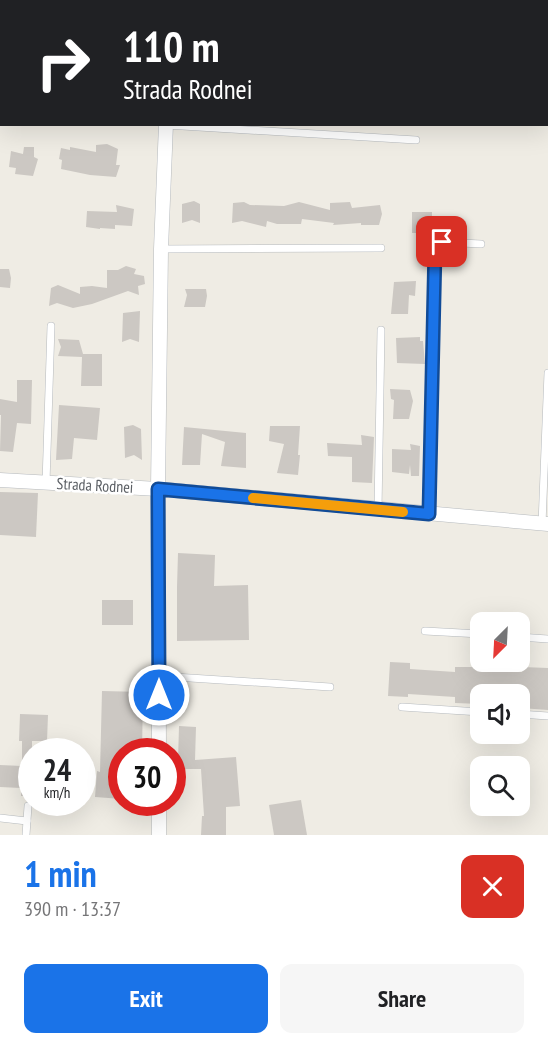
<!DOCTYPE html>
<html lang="en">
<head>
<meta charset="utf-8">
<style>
	body { margin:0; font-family:"PT Sans Narrow",sans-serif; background:#f6f6f6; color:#202124; height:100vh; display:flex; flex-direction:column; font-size:22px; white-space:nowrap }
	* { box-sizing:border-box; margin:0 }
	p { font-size:20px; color:#757577 }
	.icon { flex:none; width:33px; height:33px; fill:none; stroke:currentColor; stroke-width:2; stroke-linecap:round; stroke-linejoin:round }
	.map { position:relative; height:835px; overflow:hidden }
	.drawer { display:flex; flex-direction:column; background:#fff; flex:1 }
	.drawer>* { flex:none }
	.top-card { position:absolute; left:0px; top:0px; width:549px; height:126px; box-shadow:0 6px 24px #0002; background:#202124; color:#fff; overflow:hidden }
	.needle { width:39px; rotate:204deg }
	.tools { position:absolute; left:470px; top:612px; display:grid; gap:12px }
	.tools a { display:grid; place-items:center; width:60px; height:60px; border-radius:12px; background:#fff; box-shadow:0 6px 24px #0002; font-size:30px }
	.speed { position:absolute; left:18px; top:738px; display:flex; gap:12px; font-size:30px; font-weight:700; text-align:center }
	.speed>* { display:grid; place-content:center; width:78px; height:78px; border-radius:50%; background:#fff; box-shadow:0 6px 24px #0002; line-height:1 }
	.speed small { font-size:15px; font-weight:400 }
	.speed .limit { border:9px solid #d22; background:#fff; color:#111 }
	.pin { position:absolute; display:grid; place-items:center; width:51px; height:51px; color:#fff; margin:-26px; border-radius:12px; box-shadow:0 3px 9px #0006 }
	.me { position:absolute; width:66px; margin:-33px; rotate:0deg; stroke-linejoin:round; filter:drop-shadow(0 0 4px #0008) }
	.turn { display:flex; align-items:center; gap:21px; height:126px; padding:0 24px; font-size:27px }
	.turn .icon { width:78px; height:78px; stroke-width:2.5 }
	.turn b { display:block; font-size:42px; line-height:51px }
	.round { display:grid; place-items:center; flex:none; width:63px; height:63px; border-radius:12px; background:#f6f6f6 }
	.summary { display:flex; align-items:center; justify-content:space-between; height:102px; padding:0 24px }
	h1 { font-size:36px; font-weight:700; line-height:45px; color:#1a73e8 }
	.action { display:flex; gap:12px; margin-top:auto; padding:12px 24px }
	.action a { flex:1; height:69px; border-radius:12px; background:#1a73e8; color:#fff; font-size:24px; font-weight:700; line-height:69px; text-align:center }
	.action a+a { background:#f6f6f6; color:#202124 }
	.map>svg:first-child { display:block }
	.building { fill:#ccc8c3 }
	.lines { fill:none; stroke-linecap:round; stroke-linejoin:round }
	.service-casing { stroke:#b6babe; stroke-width:8 }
	.minor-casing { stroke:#b6babe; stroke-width:15 }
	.service { stroke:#fff; stroke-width:7 }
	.minor { stroke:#fff; stroke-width:14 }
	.route-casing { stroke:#114b97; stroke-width:15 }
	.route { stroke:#1a73e8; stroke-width:10 }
	.slow { stroke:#f59e0b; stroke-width:10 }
	.labels { text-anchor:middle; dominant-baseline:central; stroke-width:5; stroke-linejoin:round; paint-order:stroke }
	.street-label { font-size:16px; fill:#5c6065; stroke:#fff }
</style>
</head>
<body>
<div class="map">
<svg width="548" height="835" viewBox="0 0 548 835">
	<rect width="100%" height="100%" fill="#efece4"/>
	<g class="building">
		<path d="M107,144l11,5 -2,16h4l-4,12 -26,-2 -29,-6 1,-9 -3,-1 2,-11 9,2v-3l26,5v-7z"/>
		<path d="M24,147h10v10l4,2 -5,17 -18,-2 1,-6 -7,-1 2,-16 12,3z"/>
		<path d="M194,201l6,3v19l-8,-3 -10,3v-19z"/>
		<path d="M244,202l6,3 34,1 15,-4 31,8v-7l20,-1 2,6 28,-3 2,9 -3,11h-18v-2l-28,2 1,-2 -32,-4 -1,5h-24l-10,-3 -1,6 -24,-6 -10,2 1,-20z"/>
		<path d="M116,205l18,4 -2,17 -17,-1v4l-15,-1v1l-14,-2 1,-16 30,1z"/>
		<rect x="412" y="212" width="20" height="21"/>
		<path d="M126,266l10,3 -2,5 10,2 1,8 -7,2 1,9 -11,-4 -36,13 -19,4 -16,-5 -8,3 2,-18 7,-3 22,9v-7l12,-1 15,2v-18h11z"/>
		<path d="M0,269h9l2,9 -1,10 -10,-1z"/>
		<path d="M416,281l-1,15 -6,-1 -1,19h-17l3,-32z"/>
		<path d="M185,289h21l1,7 -2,11h-21l3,-12z"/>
		<path d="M140,311l-1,31 -9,-3 -8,3 1,-29z"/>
		<path d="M420,337v4h3l2,23 -28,-1 -1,-25z"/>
		<path d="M58,339l21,1 4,14h19v32h-21l1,-29 -24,-1 3,-9z"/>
		<path d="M17,380h15l-1,44 -14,-1 -4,29 -13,-1 1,-36h-1v-16l17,3z"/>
		<path d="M390,389l20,1 3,11 -4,18h-16l1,-19 -3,-1z"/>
		<path d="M59,405l41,3 -3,32 -23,-2 -2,21 -16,1z"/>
		<path d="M133,425l8,4 1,31 -8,-5 -9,3 -1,-31z"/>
		<path d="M270,426h30l-2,29h2l-2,20 -21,-2 7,-29 -15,-3z"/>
		<path d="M184,427l62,6v35l-25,-2 4,-24 -23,-8 -2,31h-18z"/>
		<path d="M361,435l13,2 -2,46 -20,-1v-25l-24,-1 -1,-13 35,2z"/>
		<path d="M410,444l10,2 -1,30h-8l-1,-11 -1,9 -17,-2v-23l19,1z"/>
		<path d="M0,492l38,1 -2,44 -36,-2z"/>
		<path d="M178,553l37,2 -1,31 34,-1 1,55 -72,1v-54z"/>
		<rect x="102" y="600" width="31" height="25"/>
		<path d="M390,662l20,1v6l45,3v-5h28l-1,5h40v-5l26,1v42l-27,-2v-14h-41v10l-25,-1v-6l-47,-3v3l-20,-1z"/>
		<path d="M102,691l41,1 -1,60h-20v47l-27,-2 2,-26 3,1z"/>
		<path d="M20,714l28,1 -1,26h-15v55h-11v-8l-21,-1v-22l22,1v-25h-3z"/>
		<path d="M179,726l17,1 -1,33 41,-3 4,49 -14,1v28h-25l1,-19h2l-3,-47h-26v-8h3z"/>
		<path d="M301,800l6,35h-33l-5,-30z"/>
	</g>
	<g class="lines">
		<defs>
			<g id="service">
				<path d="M166,125l250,15"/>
				<path d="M161,249l220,-1"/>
				<path d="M46,483l5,-157"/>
				<path d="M378,510l3,-180"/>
				<path d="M429,514l6,-265 7,-7 39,2"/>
				<path d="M542,524l6,-151"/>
				<path d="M425,631l55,3"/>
				<path d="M519,637l29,2"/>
				<path d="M159,676l171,11"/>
				<path d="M402,707l78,5"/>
				<path d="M519,714l29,2"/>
				<path d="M0,818l27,3"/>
				<path d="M26,835l2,-29"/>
			</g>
			<g id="minor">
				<path d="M68,2l2,-2"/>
				<path d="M166,2v-2"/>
				<path d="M0,58l2,-1"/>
				<path d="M0,480l158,9 390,35"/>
				<path d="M159,752l-1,-263 3,-240 5,-125"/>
				<path d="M159,802v33"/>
			</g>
		</defs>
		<use href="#service" class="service-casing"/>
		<use href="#minor" class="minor-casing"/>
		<use href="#service" class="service"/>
		<use href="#minor" class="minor"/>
	</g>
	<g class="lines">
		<defs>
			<path id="route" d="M159,695l-1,-206 271,25 6,-265 7,-7"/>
		</defs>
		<use href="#route" class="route-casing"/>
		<use href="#route" class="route"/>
		<path class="slow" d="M253,498l150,14"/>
	</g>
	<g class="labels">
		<g class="street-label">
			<text transform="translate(95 485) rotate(3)">Strada Rodnei</text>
		</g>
	</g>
</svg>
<div class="tools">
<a><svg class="needle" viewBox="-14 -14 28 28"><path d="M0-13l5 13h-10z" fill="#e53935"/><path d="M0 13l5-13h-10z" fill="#757577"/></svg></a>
<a><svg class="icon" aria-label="sound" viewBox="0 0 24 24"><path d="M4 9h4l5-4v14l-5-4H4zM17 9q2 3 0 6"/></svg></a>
<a><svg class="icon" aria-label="search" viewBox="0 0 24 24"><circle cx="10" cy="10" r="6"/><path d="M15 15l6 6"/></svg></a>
</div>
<div class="speed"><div>24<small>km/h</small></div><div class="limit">30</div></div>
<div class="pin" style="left:442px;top:242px;background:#d93025"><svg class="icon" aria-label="arrive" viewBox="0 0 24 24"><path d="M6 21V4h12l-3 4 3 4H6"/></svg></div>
<svg class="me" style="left:159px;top:695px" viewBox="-20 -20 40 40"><circle r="17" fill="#1a73e8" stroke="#fff" stroke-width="3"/><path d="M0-11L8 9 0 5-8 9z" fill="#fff"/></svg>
<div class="top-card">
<div class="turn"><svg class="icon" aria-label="right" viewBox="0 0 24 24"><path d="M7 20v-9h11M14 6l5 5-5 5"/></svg><div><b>110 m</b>Strada Rodnei</div></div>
</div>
</div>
<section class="drawer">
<div class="summary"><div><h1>1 min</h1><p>390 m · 13:37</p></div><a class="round" style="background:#d93025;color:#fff"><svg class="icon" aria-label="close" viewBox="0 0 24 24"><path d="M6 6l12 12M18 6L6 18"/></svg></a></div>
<div class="action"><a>Exit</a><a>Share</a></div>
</section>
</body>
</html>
